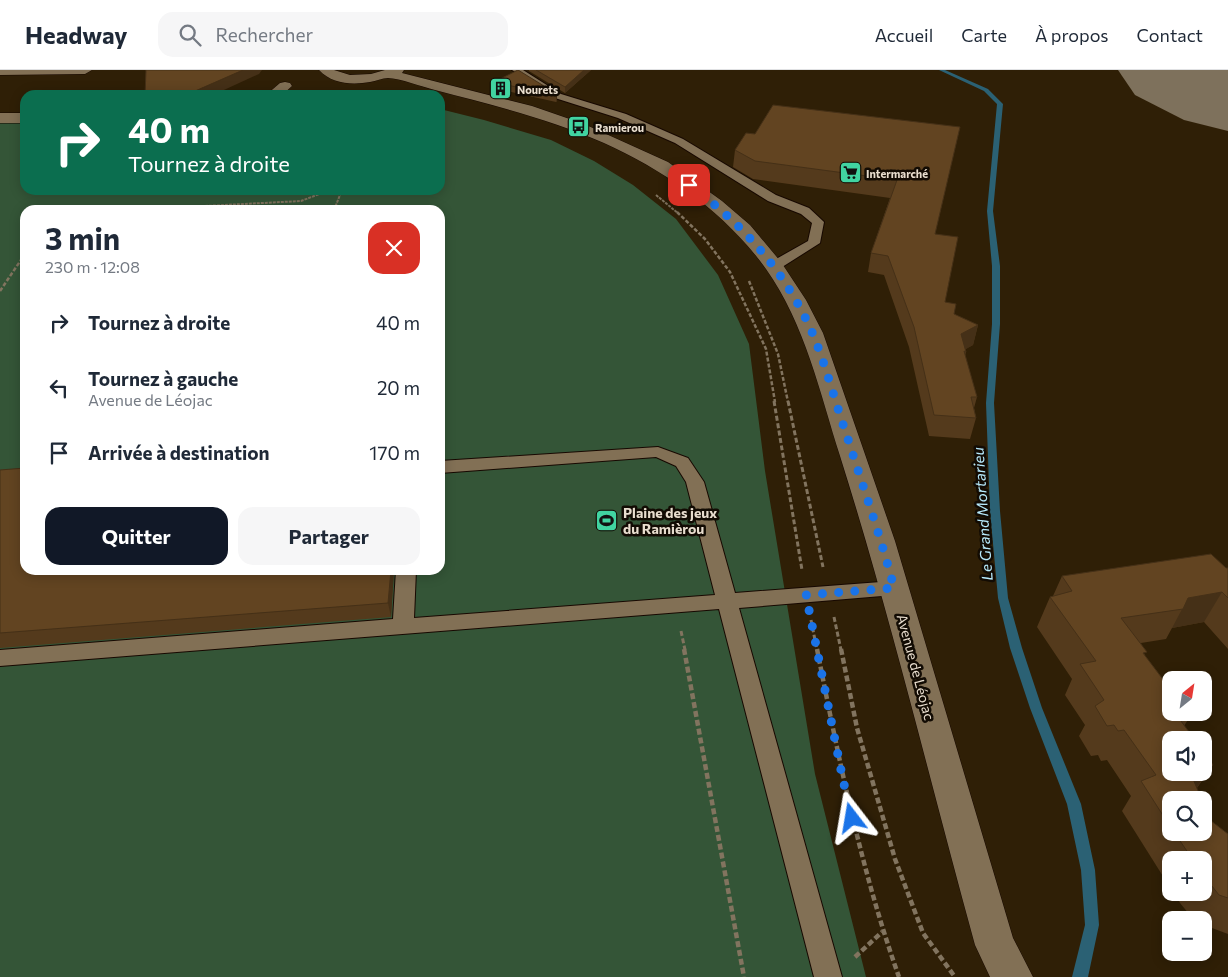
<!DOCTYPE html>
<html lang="fr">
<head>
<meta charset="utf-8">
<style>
	body { margin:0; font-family:Commissioner,sans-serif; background:#f6f6f7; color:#1f2937; height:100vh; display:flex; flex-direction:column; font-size:19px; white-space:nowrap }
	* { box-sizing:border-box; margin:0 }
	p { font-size:16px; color:#747a83 }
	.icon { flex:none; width:28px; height:28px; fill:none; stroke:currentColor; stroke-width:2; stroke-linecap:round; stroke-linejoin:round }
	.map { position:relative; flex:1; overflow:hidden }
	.panel { position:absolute; left:20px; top:135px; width:425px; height:370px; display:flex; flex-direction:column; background:#fff; border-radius:15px; box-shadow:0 2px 12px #0003 }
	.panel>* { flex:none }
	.hud { position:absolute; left:20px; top:20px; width:425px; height:105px; border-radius:15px; box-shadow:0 2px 12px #0003; background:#0b6e4f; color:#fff; overflow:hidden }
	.needle { width:32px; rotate:30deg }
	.fabs { position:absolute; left:1162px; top:601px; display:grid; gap:10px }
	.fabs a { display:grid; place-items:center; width:50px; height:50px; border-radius:10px; background:#fff; box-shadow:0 2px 12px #0003; font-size:25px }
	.pin { position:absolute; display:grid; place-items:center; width:42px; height:42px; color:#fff; margin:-21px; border-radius:10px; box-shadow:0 2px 8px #0006 }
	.me { position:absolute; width:55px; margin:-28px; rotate:346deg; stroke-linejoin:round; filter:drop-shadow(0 0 4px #0008) }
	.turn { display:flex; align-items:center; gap:18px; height:105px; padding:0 25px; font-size:22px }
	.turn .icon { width:65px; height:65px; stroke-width:2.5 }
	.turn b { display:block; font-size:35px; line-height:42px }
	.round { display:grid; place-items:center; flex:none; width:52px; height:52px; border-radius:15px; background:#f6f6f7 }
	.head { display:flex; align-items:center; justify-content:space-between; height:85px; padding:0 25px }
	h1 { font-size:30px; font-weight:700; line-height:38px }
	.button { display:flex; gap:10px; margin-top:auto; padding:10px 25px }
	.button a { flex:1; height:58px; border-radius:15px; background:#111827; color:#fff; font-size:20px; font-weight:700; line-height:58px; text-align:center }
	.button a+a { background:#f6f6f7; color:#1f2937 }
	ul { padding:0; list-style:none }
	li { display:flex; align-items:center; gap:15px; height:65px; padding:0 25px }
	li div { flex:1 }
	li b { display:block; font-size:19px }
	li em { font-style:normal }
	header { display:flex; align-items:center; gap:30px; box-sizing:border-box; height:70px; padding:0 25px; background:#fff; border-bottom:1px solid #e0e1e3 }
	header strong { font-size:24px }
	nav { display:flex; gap:28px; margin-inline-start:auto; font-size:18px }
	.search { width:350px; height:45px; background:#f6f6f7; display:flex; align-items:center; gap:12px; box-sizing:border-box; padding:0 18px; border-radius:15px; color:#747a83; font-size:19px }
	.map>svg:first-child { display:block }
	.green { fill:#345537; fill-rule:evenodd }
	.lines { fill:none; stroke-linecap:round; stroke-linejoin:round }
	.stream { fill:#2b6174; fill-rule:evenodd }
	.taxiway { fill:#7e715c; fill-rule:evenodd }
	.runway { fill:#7e715c; fill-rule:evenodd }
	.service-casing { stroke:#170800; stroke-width:2 }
	.minor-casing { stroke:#170800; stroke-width:1 }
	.secondary-casing { stroke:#170800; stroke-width:1 }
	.path-far3 { stroke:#82745f; stroke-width:2; stroke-dasharray:3 1; stroke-linecap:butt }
	.path-far2 { stroke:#82745f; stroke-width:2.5; stroke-dasharray:4 2; stroke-linecap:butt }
	.path-far1 { stroke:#82745f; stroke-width:3; stroke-dasharray:5 2.5; stroke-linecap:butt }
	.path { stroke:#82745f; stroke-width:4.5; stroke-dasharray:6 3; stroke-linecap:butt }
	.service { fill:#827055; fill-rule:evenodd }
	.minor { fill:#827055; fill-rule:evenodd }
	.secondary { fill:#827055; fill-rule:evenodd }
	.wall { fill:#543a1c }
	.shaded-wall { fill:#453017 }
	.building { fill:#624421; stroke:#453017 }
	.route { stroke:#1a73e8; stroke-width:9; stroke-dasharray:0 16.2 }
	.labels { text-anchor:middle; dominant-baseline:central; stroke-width:5; stroke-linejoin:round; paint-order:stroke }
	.far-poi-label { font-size:11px; font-weight:bold; fill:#e8ddce; stroke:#120b03; text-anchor:start }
	.poi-label { font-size:14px; font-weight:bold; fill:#e8ddce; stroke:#120b03; text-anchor:start }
	.street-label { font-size:14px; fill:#e8ddce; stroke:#120b03 }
	.water-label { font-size:15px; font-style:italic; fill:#b7e9fb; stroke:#120b03 }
</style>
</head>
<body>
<header>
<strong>Headway</strong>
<div class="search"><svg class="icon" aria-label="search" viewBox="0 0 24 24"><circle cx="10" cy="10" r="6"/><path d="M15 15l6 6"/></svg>Rechercher</div>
<nav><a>Accueil</a><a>Carte</a><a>À propos</a><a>Contact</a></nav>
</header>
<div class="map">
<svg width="1228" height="907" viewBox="0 0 1228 907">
	<rect width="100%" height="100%" fill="#2f1f06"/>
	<path class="green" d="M440,39l44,11 67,20 43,21 39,24 43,34 42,56 31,69 16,127 50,303 51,203h-866v-854h25v67h415zM25,140h415v360h-415z"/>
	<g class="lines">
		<path class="stream" d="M939,0h6l43,19 15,15 -10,107 7,55v58l-6,79 6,108 8,87 14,50 20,60 39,96 14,66 4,55 -11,52h-16l13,-52 -4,-55 -14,-66 -37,-96 -20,-60 -12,-50 -8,-87 -4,-108 6,-79v-58l-5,-55 10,-107 -13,-13z"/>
		<path class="taxiway" d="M1216,4l12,3v32l-29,-10 -8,-10 8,-10z"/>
		<path class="runway" d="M1118,0h110v61l-44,-11 -49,-25z"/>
		<defs>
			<g id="service">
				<path d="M512,0h11l38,24 65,20 57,25 93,56 33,13 15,14 -4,21 -41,26h-10l-2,-3 2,-3 39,-22 4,-18 -11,-9 -33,-13 -93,-58 -57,-25 -63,-20z"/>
				<path d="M658,377l30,11 16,24 31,111 159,-12 7,2 3,5 -3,5 -7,2 -155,13 103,369h-28l-95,-368 -719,57v-16l393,-31 3,-49h20l-2,48 301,-23 -29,-113 -10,-16 -20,-9 -216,16v-12z"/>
			</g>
			<g id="minor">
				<path d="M285,12l5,1 2,3 -10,9h-16l14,-12z"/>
				<rect x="0" y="43" width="25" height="10"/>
			</g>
			<g id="secondary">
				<path d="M0,0h92l-7,4 -85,1z"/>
				<path d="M319,0h15l16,5 21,-1 14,-4h19l-2,3 130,33 52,18 84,38 54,39 28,24 31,37 25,38 17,33 72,208 118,397 20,39h-43l-15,-32c-45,-163 -84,-328 -135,-489 -20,-63 -35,-132 -74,-187 -40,-56 -100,-98 -162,-126 -55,-24 -111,-38 -169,-53 -13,-3 -35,-12 -47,-12 -6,0 -12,3 -18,4 -18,3 -38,2 -51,-12z"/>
			</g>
		</defs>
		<use href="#service" class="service-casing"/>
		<use href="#minor" class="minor-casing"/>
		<use href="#secondary" class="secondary-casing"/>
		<g class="path-far3">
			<path d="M656,125l23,19"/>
			<path d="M129,140l172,-9 29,-11"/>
			<path d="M334,140l8,-20"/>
		</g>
		<g class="path-far2">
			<path d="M677,142l28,27 25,33 36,77 9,53"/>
			<path d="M749,211l29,73 10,48"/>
			<path d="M0,221l25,-37"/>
		</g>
		<g class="path-far1">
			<path d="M774,331l28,169"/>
			<path d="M788,331l35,166"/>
			<path d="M834,547l7,33"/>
			<path d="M811,550l6,30"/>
			<path d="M681,561l4,19"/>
		</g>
		<g class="path">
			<path d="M684,579l60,328"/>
			<path d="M817,579c22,111 44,221 82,328"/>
			<path d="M841,579l16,79 38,131 28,74 32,44"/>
			<path d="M855,887l27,-25"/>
		</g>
		<use href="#service" class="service"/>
		<use href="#minor" class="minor"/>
		<use href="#secondary" class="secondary"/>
	</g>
	<g class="wall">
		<path d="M529,0h62l-26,23 -36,-22z"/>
		<path d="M494,12l63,12v7l-1,1 -62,-14z"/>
		<path d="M960,57l-25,107 10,68 9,12 24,11 -5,20 -8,4 1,3 -1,4 12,41 -3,11 2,10 -6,21 -41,-3 -20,-89 -25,-72 -16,-3 3,-19 19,-55 -137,-19 -20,-12 2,-17 20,-16z"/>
		<path d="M0,400l25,100h369l-3,47 -391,31z"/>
		<path d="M1228,498v81l-24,-27 -32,6 -6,11 -25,4 4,13 46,59 -7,11 29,39 -16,23 -26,12v32h33l6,-12 18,14v100l-24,-9v-5h-10l-14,-17 -6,-11h30v-32h-33v29l-49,-78 9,-15 -24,-36 -6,1 -3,-6 -7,1 -12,-20 6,-11 -20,-30 7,-16 -35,-52 13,-30 3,-1 9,-20z"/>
	</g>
	<g class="shaded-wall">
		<path d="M243,0h19l-3,4 -46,21h-27z"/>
		<path d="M584,0h7l-26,23v-6z"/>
		<path d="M557,24v7l-1,1v-6z"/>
		<path d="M978,255l-5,20 -17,10 5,-21z"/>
		<path d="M391,500h3l-3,47 -3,-14z"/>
		<path d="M1222,522l-18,30 -32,6 16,-30z"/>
		<path d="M1213,695l-21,29 -3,-22h15v-5z"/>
	</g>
	<g class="building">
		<path d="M146,0h97l-57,25h-41z"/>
		<path d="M518,0l39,24 -1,2 -62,-14z"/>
		<path d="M536,0h48l-19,17z"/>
		<path d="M773,35l187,22 -25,107 23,3 -13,65 11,2 -2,10 24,11 -17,9 5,18 -2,-1 13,46h-6l5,21 -42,-3 -20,-88 -26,-71 -17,-3 26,-73 -142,-19 -20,-11 11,-17 9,1z"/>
		<path d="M25,398v102h366l-3,33 -388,30v-163z"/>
		<path d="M1211,484l15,14h2v30l-6,-6 -34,6 -5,11 -62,9 26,34 -4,1 28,37v22h18l2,3 -13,2 17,23h-24v32h19l12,28h-31v28l-30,-47 15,-6 -32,-45 -6,1 -4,-6 -7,1 -12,-20 9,-6 -24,-36 16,-3 -46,-64 22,-6 -10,-15z"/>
		<path d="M1204,682l9,13 -9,2z"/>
		<path d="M1204,735l6,15 18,14v64l-9,-3 -15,-19v-16h-11l-19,-28h30z"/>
	</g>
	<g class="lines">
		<path class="route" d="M689,115c53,38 96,86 123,147 14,33 23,70 35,104 16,51 34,101 47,152l-88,7 37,185 9,38"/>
	</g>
	<defs>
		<symbol id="building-square" viewBox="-11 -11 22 22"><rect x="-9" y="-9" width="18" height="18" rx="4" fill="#41d4a1" stroke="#120b03"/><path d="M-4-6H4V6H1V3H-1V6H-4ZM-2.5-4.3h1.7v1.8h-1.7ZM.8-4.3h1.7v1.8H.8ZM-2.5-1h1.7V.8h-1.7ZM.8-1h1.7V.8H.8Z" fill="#111"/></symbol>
		<symbol id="bus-square" viewBox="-11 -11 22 22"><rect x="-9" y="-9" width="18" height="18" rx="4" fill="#41d4a1" stroke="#120b03"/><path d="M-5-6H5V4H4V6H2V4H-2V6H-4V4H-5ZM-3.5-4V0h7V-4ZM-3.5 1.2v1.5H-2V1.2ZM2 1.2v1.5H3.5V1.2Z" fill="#111"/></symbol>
		<symbol id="supermarket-square" viewBox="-11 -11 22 22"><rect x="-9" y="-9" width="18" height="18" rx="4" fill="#41d4a1" stroke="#120b03"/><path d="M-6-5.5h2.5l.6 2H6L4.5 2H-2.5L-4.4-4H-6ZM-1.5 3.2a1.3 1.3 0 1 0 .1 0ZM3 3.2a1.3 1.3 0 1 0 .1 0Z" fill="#111"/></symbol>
		<symbol id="stadium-square" viewBox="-11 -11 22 22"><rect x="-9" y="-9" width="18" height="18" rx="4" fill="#41d4a1" stroke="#120b03"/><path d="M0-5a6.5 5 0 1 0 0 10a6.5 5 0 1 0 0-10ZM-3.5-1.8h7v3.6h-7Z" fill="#111"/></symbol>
	</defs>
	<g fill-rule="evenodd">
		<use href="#building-square" x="488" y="6" width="25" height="25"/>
		<use href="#bus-square" x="566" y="44" width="25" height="25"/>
		<use href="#supermarket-square" x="838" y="90" width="25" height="25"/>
		<use href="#stadium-square" x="594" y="438" width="25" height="25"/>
	</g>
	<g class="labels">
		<g class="far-poi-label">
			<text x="517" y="19">Nourets</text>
			<text x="595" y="57">Ramierou</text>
			<text x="866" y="103">Intermarché</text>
		</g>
		<g class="poi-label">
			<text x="623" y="442">Plaine des jeux<tspan x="623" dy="16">du Ramièrou</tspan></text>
		</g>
		<g class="street-label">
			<text transform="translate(916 597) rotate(75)">Avenue de Léojac</text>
		</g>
		<g class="water-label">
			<text transform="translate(982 444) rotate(-94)">Le Grand Mortarieu</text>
		</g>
	</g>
</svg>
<div class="fabs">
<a><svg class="needle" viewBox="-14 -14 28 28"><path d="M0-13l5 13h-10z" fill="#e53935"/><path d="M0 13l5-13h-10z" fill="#747a83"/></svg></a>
<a><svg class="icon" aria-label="sound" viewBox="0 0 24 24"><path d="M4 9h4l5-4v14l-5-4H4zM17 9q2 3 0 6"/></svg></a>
<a><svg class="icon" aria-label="search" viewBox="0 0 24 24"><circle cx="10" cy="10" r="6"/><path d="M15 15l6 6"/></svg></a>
<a>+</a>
<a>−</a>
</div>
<div class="pin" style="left:689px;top:115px;background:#d93025"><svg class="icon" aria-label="arrive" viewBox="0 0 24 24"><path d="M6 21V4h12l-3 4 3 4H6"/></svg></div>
<svg class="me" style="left:852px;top:748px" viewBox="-20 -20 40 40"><path d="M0-17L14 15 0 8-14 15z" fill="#1a73e8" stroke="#fff" stroke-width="4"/></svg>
<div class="hud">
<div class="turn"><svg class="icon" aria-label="right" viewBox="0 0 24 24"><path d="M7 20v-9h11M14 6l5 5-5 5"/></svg><div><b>40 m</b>Tournez à droite</div></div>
</div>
<section class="panel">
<div class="head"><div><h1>3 min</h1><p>230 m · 12:08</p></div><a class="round" style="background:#d93025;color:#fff"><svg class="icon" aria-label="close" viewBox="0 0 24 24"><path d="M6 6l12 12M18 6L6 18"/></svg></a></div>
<ul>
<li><svg class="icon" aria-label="right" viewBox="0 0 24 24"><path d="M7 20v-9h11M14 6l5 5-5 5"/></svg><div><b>Tournez à droite</b></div><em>40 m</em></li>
<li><svg class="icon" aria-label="left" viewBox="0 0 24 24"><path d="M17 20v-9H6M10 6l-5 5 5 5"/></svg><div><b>Tournez à gauche</b><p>Avenue de Léojac</p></div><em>20 m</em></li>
<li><svg class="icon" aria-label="arrive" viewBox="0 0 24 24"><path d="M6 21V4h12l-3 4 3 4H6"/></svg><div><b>Arrivée à destination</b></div><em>170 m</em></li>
</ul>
<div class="button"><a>Quitter</a><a>Partager</a></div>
</section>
</div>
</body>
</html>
